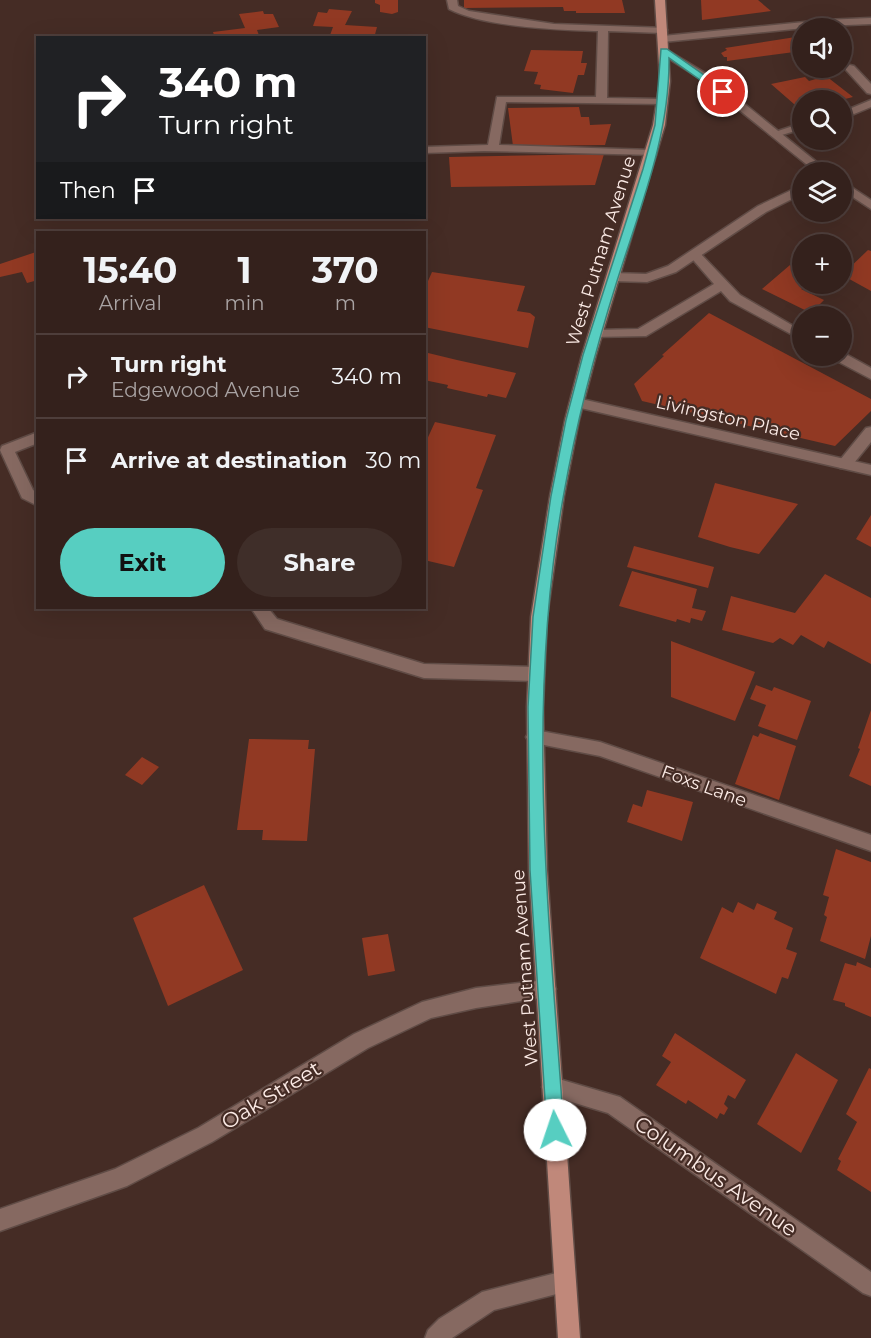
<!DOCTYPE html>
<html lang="en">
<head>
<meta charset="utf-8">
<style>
	body { margin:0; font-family:Montserrat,sans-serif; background:#3f2e29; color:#f1f3f6; height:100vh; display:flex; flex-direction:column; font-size:22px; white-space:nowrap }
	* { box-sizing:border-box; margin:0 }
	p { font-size:20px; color:#a9a3a3 }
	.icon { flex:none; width:33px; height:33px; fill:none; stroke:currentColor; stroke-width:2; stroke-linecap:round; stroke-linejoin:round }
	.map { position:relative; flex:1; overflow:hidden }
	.panel { position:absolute; left:36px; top:231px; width:390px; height:378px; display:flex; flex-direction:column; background:#34211c; border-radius:0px; box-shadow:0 6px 24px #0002,0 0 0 2px #4e3e3b }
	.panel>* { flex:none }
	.top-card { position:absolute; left:36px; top:36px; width:390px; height:183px; border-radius:0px; box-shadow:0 6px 24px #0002,0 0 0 2px #4e3e3b; background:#202124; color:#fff; overflow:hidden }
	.buttons { position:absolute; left:792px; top:18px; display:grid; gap:12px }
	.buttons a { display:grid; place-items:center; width:60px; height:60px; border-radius:50%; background:#34211c; box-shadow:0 6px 24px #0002,0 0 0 2px #4e3e3b; font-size:30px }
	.pin { position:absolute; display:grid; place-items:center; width:51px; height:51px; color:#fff; margin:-26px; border:3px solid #fff; border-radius:50%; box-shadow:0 2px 6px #0007 }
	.me { position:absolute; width:66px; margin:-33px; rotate:356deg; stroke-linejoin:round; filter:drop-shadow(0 0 4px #0008) }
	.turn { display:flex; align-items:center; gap:21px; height:126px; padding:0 24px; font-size:27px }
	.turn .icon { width:78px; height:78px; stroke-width:2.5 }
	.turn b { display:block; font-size:42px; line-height:51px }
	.then { display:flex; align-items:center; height:57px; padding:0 24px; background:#0003; gap:12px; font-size:22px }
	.eta { display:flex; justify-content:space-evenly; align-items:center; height:102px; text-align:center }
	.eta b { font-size:36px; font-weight:700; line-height:42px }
	.cta { display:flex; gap:12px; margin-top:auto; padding:12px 24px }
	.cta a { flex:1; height:69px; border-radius:36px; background:#57cec1; color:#111; font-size:24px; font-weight:700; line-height:69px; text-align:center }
	.cta a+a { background:#3f2e29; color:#f1f3f6 }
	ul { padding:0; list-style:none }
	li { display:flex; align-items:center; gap:18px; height:84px; padding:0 24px; border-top:2px solid #4e3e3b }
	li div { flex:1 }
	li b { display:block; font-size:22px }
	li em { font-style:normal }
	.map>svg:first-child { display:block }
	.building { fill:#913923 }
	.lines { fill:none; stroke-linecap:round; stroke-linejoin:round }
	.service-casing { stroke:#604c46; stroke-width:3 }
	.minor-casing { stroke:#604c46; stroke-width:3 }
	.primary-casing { stroke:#604c46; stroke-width:3 }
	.service { fill:#866961; fill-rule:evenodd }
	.minor { fill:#866961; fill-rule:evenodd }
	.primary { fill:#c0887a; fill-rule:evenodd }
	.route { fill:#57cec1; stroke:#39867d; stroke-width:1.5 }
	.labels { text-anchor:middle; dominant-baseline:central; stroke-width:4.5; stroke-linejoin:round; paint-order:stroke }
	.street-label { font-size:18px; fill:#fbeae5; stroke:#452c25 }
	.near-street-label { font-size:21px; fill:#fbeae5; stroke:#452c25 }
</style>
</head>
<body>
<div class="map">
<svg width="871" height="1338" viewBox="0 0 871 1338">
	<rect width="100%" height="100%" fill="#452c25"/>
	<g class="building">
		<path d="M375,0h23v12l-6,2 -12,-2v-7l-5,-2z"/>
		<path d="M464,0h158l3,13h-49v-2h-12l-1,-4 -99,1z"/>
		<path d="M701,0h57l13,11 -69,9z"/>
		<path d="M329,9l23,2 -7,14 32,2 -3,11h-45l4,-11 -20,-1 5,-14 9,1z"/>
		<path d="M263,11l1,3h9l6,13 -22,3 3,8h-45l-2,-6 32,-4 -6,-14z"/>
		<path d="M802,36v15l-75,10v-4h-3l-3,-4 6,-3 -2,-2z"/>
		<path d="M531,50l52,1 -2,12h6l-3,12h-6l-5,18 -33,-4 1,-4 -7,-1 4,-12 -14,-1z"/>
		<path d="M826,76l27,21 -12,3h-39v11l-31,-27 34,-7 4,4z"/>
		<path d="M579,107l2,10h8l1,8 21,-1 -6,21 -92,1 -5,-38z"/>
		<path d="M604,154l-9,31 -144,2 -2,-30z"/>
		<path d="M868,250l3,1v40l-29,-16z"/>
		<path d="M36,252l2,28 -11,3 -5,-11 -22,5v-13z"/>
		<path d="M790,265l12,6v13h5l-6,5 23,11 -5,5 6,3 -8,8 -55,-27z"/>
		<path d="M432,272l93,14 -8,25 13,2 5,4 -7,31 -104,-21v-37z"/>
		<path d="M709,313l162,86v12l-36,35 -193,-45 -8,-17 30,-28 -2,-1z"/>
		<path d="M424,352l33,8 59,13 -10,25 -18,-4 -1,3 -40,-9 1,-3 -24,-5z"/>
		<path d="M435,422l61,13 -20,53 7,2 -29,77 -30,-7v-114z"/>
		<path d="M715,483l83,21 -39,50 -29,-7 -32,-10z"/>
		<path d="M871,515v32l-15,-8z"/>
		<path d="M634,546l80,21 -6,21 -81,-21z"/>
		<path d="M632,571l65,18 -5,19 14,3 -4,10 -11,-3 -1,5 -13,-4 -1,3 -57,-16z"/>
		<path d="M825,574l46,24v66l-43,-23 -4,7 -23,-13 -8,10 -13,-7 -7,5 -51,-13 9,-34 64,17z"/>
		<path d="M671,641l84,31 -20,49 -64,-24z"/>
		<path d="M756,685l16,6 2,-4 37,14 -14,39 -39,-14 8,-21 -16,-6z"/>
		<path d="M871,710v76l-22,-10 11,-27 -2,-1z"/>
		<path d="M760,733l36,13 -17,54 -44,-16 18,-49 5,2z"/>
		<path d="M249,739l60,1 -1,9h7l-8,92 -45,-1 1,-10h-26z"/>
		<path d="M142,757l17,10 -17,18 -17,-10z"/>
		<path d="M647,790l46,12 -11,39 -55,-19 6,-18 9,3z"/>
		<path d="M836,849l35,13v74l-6,23 -45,-18 7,-24 -3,-2 5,-18 -6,-2z"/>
		<path d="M204,885l39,85 -75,36 -35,-88z"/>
		<path d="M738,902l16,8 3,-7 20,9 -3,7 19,9 -7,21 11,4 -9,26 -6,-2 -6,17 -76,-36 22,-51 11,6z"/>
		<path d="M388,934l7,37 -27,5 -6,-38z"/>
		<path d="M857,962l14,6v49l-26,-11v-3l-12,-3 12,-37 11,3z"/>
		<path d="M675,1033l71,47 -11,19 -7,-4 -4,9 4,4 -4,7 -4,-2 -3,6 -29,-19 -2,4 -30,-19 15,-23 -9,-6z"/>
		<path d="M796,1053l42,27 -37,73 -44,-29z"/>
		<path d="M869,1068l2,1v123l-34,-22 4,-9 -3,-2 19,-37 -11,-8z"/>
	</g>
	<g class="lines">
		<defs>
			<g id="service">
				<path d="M447,0h10l1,6 11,5 85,13 112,4 1,2 -5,3 -54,-2 -1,67 54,1 6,3 -2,2 -159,-2 -7,43 153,5 4,1v4l-172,-4 -60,2v-6l64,-2 9,-48h99l2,-66c-39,-1 -115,-4 -149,-22z"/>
				<path d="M850,65l4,1 17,18v10l-4,-1 -21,-23v-4z"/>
				<path d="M871,100v7l-29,12v-7z"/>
				<path d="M802,123v6l-27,8 -6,-3z"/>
				<path d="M694,250l4,1 42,44 62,36v9l-72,-39 -9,-10 -75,45 -55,1 -2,-3 7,-4 42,-1 76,-45 -26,-30z"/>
				<path d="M842,352l29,16v11l-38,-20 -2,-3h11z"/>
				<path d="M871,427v15l-21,26h-10l-2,-4 2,-4 26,-32z"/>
				<path d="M38,432v11l-23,9 18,38 5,3v13l-16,-8 -22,-48 2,-4z"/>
				<path d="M251,608h17l9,11 147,45 112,3 6,2 2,5 -2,5 -6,2 -112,-3 -159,-49z"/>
			</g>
			<g id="minor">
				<path d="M871,18v6l-47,2 -161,16 -5,-3 5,-3 161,-16z"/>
				<path d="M664,48l46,28 119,96h-13l-114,-92 -42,-27 -1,-2z"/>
				<path d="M842,181l29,19v9l-29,-19z"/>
				<path d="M798,187h4v7l-36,18 -90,60 -29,10 -34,-1 -6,-4 6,-4 33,1 22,-8 90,-60z"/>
				<path d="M577,398l294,67v10l-299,-69 -2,-3 2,-3z"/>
				<path d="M535,730l65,12 271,93v16l-271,-95 -71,-14 -3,-5 3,-5z"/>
				<path d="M546,980l7,2 3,7 -3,7 -77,12 -45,10 -63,30 -156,94 -85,44 -127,45v-22l115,-40 83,-41 156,-94 68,-32 54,-14z"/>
				<path d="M552,1077l68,20 251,175v24l-8,-3 -255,-180 -63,-19 -3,-7 3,-7z"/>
				<path d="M564,1271l8,3 3,8 -3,8 -78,20 -42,28h-27l3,-8 11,-11 43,-27z"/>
			</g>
			<path id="primary" d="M655,0h10l5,81 -5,44 -69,230 -17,65 -15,76 -17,121 -4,90 4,163 33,468h-22l-29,-468 -2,-163 4,-90 19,-121 15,-76 17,-65 71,-230 7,-44z"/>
		</defs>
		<use href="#service" class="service-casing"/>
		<use href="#minor" class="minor-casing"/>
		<use href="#primary" class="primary-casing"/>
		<use href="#service" class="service"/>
		<use href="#minor" class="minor"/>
		<use href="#primary" class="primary"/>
	</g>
	<path class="route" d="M661,49h6l61,43 -8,2 -51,-36c1,77 -29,150 -52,223 -22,70 -40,139 -53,212 -39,211 -15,425 0,637l-3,6 -6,3 -6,-3 -2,-6 -17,-260 -2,-163 5,-90 18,-121 15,-76 17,-65 60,-186 12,-44z"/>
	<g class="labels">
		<g class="street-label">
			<text transform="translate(601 251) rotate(-73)">West Putnam Avenue</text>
			<text transform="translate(728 418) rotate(13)">Livingston Place</text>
			<text transform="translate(704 786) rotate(20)">Foxs Lane</text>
			<text transform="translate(525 968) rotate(-94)">West Putnam Avenue</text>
		</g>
		<g class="near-street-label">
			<text transform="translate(271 1095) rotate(-31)">Oak Street</text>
			<text transform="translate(716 1176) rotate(35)">Columbus Avenue</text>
		</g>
	</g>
</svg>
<div class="buttons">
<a><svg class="icon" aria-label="sound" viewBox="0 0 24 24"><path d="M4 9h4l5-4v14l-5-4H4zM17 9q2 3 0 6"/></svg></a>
<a><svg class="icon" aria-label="search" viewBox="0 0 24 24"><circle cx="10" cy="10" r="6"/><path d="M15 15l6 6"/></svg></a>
<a><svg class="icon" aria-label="layers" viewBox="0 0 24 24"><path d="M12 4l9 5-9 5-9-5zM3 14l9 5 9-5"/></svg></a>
<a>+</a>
<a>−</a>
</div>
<div class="pin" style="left:723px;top:92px;background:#d93025"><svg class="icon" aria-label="arrive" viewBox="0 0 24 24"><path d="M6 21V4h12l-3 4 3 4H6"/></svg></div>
<svg class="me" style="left:555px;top:1130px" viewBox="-20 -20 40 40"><circle r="19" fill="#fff"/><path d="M0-13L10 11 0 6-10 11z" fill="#57cec1"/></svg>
<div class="top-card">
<div class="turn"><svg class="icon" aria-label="right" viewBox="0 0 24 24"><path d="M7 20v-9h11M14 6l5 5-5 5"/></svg><div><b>340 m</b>Turn right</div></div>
<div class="then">Then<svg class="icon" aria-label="arrive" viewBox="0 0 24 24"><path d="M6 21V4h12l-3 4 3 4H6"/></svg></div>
</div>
<section class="panel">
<div class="eta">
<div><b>15:40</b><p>Arrival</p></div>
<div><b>1</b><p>min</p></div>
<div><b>370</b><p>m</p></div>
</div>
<ul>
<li><svg class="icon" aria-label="right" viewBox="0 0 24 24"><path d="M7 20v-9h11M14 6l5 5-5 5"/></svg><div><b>Turn right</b><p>Edgewood Avenue</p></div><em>340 m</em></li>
<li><svg class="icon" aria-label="arrive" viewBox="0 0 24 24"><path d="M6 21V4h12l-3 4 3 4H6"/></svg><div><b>Arrive at destination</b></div><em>30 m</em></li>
</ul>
<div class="cta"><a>Exit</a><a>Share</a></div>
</section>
</div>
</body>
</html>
